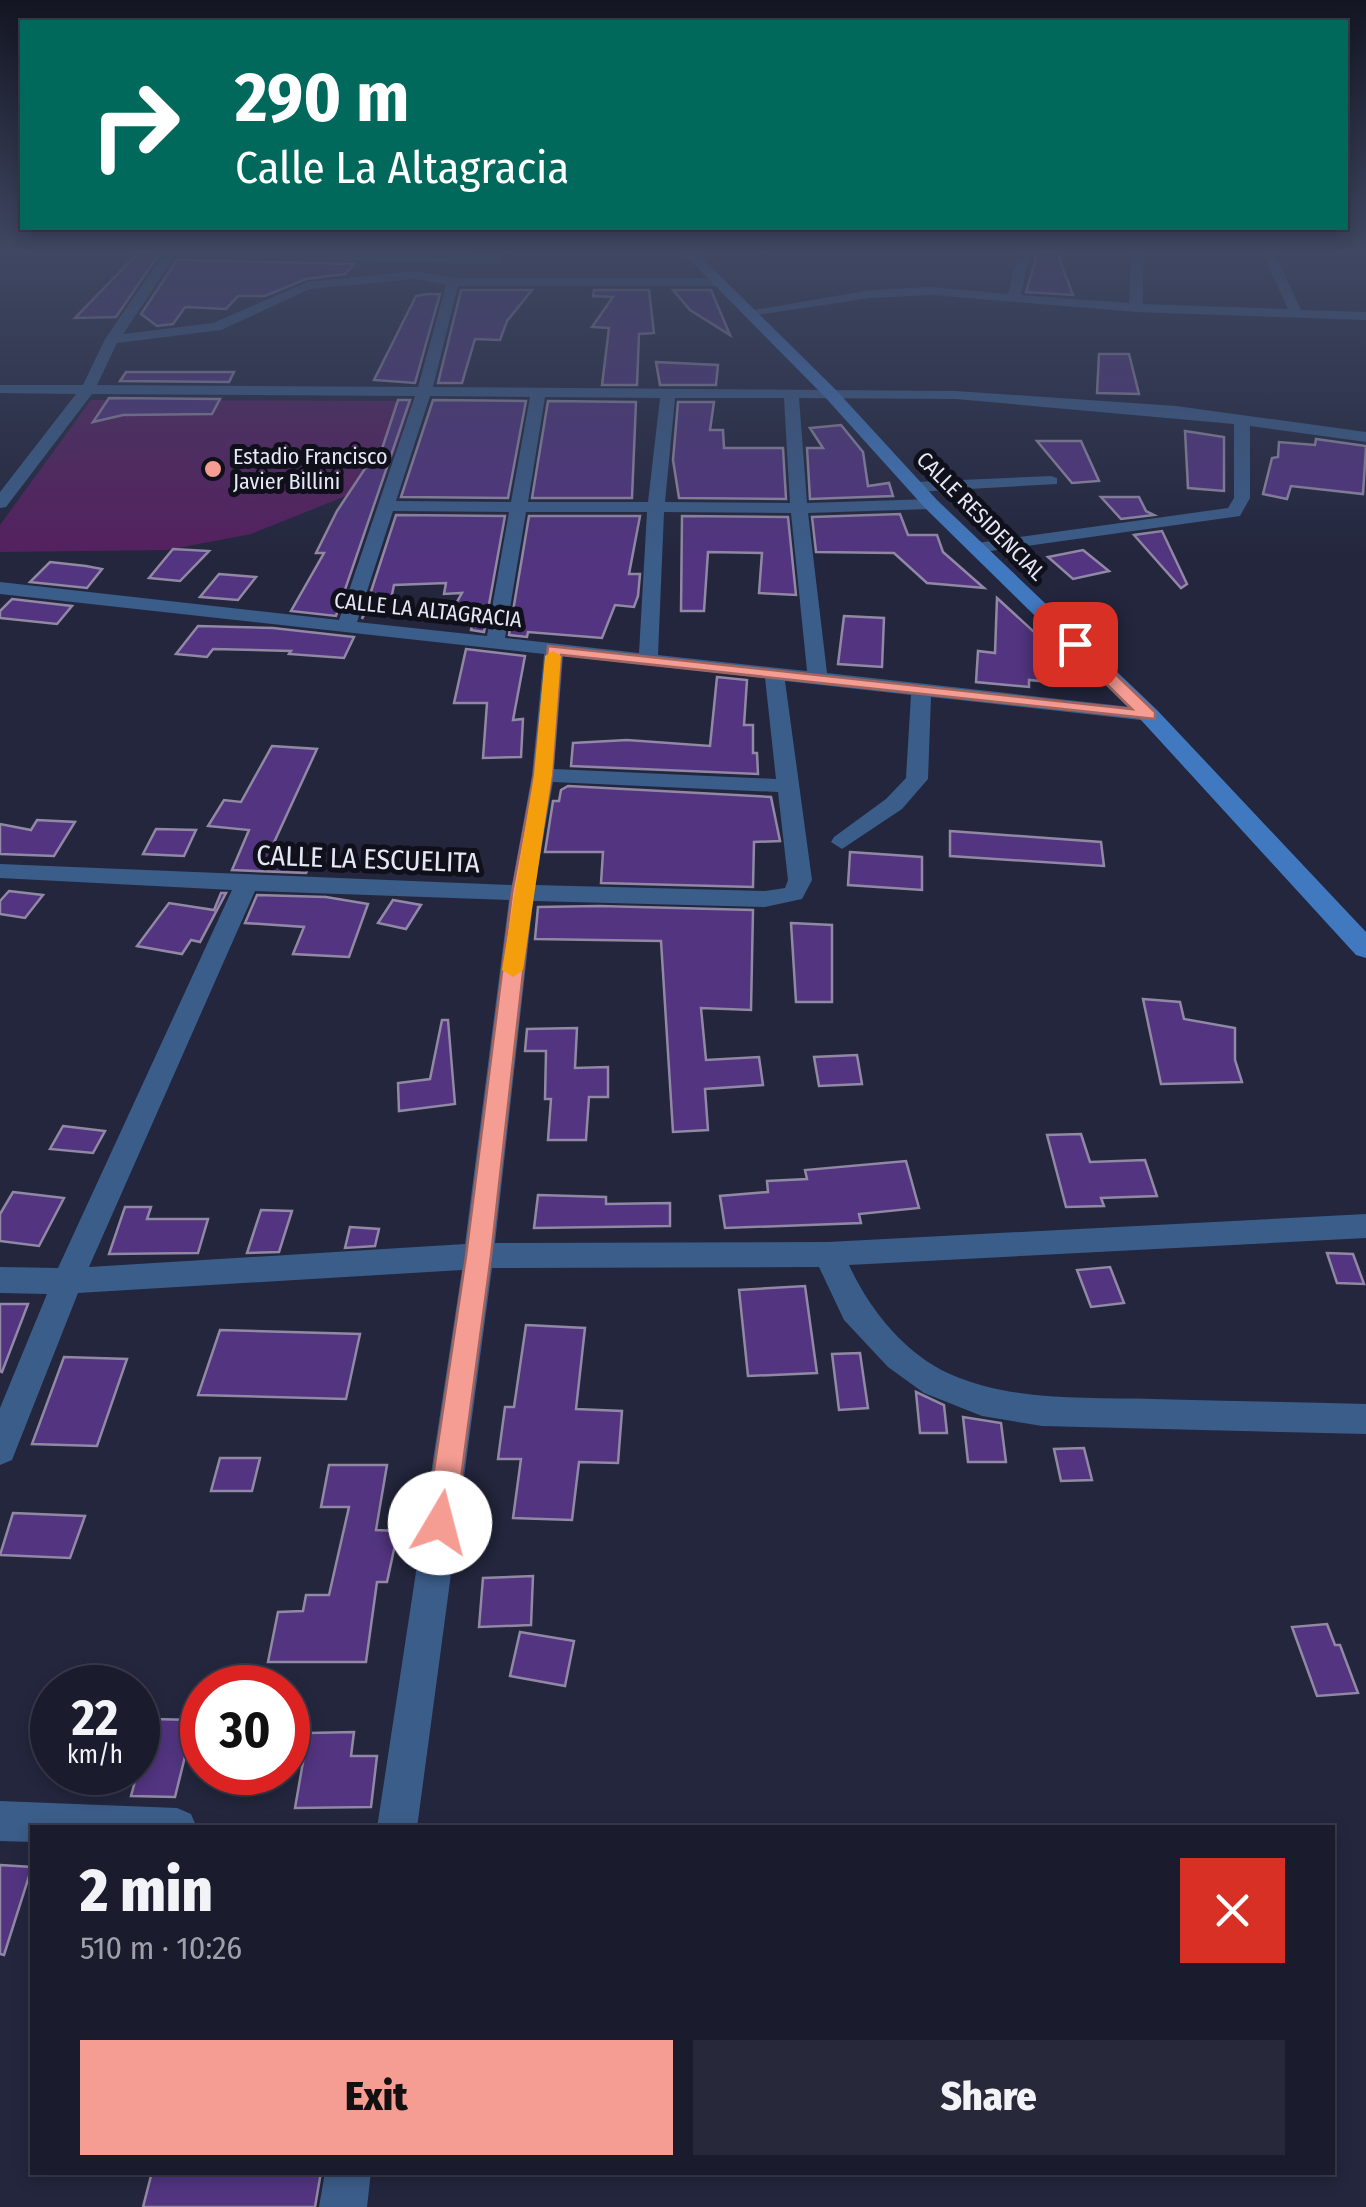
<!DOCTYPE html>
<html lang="en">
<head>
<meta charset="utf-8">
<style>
	body { margin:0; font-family:"Fira Sans Condensed",sans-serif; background:#27293a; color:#f1f3f6; height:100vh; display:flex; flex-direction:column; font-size:38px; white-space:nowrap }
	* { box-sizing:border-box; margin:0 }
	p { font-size:32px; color:#9fa1aa }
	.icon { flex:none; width:55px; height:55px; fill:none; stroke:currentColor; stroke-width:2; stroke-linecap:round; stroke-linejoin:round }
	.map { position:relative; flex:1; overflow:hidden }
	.panel { position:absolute; left:30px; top:1825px; width:1305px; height:350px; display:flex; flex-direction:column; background:#1a1c2e; border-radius:0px; box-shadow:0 5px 15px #0003,0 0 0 2px #383a4a }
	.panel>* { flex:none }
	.banner { position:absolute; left:20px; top:20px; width:1328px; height:210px; border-radius:0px; box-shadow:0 5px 15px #0003,0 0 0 2px #383a4a; background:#00695c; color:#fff; overflow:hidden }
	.speed { position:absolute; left:30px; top:1665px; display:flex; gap:20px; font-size:50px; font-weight:700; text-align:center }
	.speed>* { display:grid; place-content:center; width:130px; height:130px; border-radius:50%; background:#1a1c2e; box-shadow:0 5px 15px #0003,0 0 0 2px #383a4a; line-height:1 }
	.speed small { font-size:25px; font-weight:400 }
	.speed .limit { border:15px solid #d22; background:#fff; color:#111 }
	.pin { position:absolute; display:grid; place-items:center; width:85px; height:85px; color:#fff; margin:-42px; border-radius:20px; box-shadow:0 5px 15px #0006 }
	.me { position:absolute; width:110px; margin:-55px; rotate:8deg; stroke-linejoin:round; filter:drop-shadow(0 0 8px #0008) }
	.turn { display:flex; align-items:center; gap:35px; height:210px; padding:0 50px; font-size:45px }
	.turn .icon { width:130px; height:130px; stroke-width:2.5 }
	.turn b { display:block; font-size:70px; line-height:85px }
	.round { display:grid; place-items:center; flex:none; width:105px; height:105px; border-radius:0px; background:#27293a }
	.summary { display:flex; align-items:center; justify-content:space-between; height:170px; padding:0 50px }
	h1 { font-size:60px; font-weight:800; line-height:75px }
	.primary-button { display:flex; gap:20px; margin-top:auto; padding:20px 50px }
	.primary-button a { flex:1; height:115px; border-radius:0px; background:#f59c93; color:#111; font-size:40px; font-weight:800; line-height:115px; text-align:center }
	.primary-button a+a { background:#27293a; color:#f1f3f6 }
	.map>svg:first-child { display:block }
	.green { fill:#55205f }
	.building { fill:#523480; stroke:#9189a4; stroke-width:2.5 }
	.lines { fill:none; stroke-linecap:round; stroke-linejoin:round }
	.street { fill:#3b5d89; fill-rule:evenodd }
	.secondary { fill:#4179c0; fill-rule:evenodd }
	.route { fill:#f59c93; stroke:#9f6560; stroke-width:2.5 }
	.slow { fill:#f59e0b }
	.poi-dot { fill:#f59c93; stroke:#0f101a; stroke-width:4 }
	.labels { text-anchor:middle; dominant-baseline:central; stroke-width:10; stroke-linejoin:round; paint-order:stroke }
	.far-poi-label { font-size:22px; fill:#e4e7f6; stroke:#0f101a; text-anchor:start }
	.far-street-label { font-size:22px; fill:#e4e7f6; stroke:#0f101a }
	.street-label { font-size:28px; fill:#e4e7f6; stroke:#0f101a }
</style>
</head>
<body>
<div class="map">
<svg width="1366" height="2207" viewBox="0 0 1366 2207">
	<rect width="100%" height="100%" fill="#23263d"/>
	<path class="green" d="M91,400l321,1 -18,54 -16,28 -127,51 -84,16 -167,2v-27z"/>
	<g class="building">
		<path d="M138,253l21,1 -43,63 -41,1z"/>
		<path d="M1034,253h23l16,42 -47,-3 10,-33z"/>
		<path d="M177,260l177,4 -9,10 -39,5 -41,17h-27l-12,13 -41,-2 -12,17 -16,2 -16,-12z"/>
		<path d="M461,290h71l-25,31 -7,19 -25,-1 -13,44h-24z"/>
		<path d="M594,290h55l5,43 -15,1 -2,51h-35l7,-57 -17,-1 21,-30 -20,-1z"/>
		<path d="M673,290h38l19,45 -40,-25z"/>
		<path d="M427,294h13l-25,89 -41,-3 42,-84z"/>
		<path d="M1099,354h30l10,40 -42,-1z"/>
		<path d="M656,362l62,3 -2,20h-56z"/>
		<path d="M126,372h108l-5,10 -109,-1z"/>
		<path d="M109,398l111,1 -8,15 -89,1 -30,7z"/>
		<path d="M398,400h12l-74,216 -45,-5 33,-58h-8l21,-42 37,-56h6z"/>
		<path d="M433,400l93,1 -18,97 -107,-1z"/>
		<path d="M548,401l88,1 -4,96h-100z"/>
		<path d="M678,402h36l-4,28h13l1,18h59l3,51 -107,-1 -6,-38z"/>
		<path d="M841,425l22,27 5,34 21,-3 4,13 -83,3 -3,-51h16l-13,-20z"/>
		<path d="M1185,431l39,6v54l-36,-3z"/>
		<path d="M1316,439l50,7 -3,48 -72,-8 -4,13 -24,-5 9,-36 6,-1 1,-15 36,3z"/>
		<path d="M1037,441h44l18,40 -27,2z"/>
		<path d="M1101,497h38l7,14 8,4 -33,4z"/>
		<path d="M900,514l8,21h29l6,17 41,36 -57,-5 -33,-30 -78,-1 -4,-35z"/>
		<path d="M396,515l109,1 -21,116 -13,-2 6,-21 -23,-2 8,-14 -18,1 2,-11 -52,2 -5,24h-22l-5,10z"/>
		<path d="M529,516h111l-11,58h11l-2,22 -4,11 -19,-2 -13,33 -74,-6 -1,5 -18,-2z"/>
		<path d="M682,516l106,1 8,78 -37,-2 3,-40 -54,-1 -4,59h-23z"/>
		<path d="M1162,531l25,53 -6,4 -47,-53z"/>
		<path d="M173,549l36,2 -29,30 -31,-3z"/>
		<path d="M1083,550l26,21 -36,8 -25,-22z"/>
		<path d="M50,562l36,4 16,3 -15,19 -57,-6z"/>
		<path d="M219,574l37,3 -18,23 -38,-3z"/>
		<path d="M997,598l72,66 1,20 -41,-4v7l-53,-5 2,-31 17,2z"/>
		<path d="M12,599l60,7 -15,18 -57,-6v-7z"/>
		<path d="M844,616l40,2 -2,49 -44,-3z"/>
		<path d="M198,626l75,2 81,9 -10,21 -55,-4 2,-3 -78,-2 -6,8 -31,-3z"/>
		<path d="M466,649l59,7 -12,64 10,-1 -2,38 -38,1 4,-55h-33z"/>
		<path d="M717,677l30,3 -3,45h9v28h4l1,21 -187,-8 2,-23 54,-3 83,6z"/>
		<path d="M272,746l45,3 -46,100 46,5 -11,19 -74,-3 17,-40 -41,-4 16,-26 17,2z"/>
		<path d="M568,786l203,11 9,44 -26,1 -1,45 -152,-4 2,-31h-58l8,-51h6l2,-11z"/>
		<path d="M37,820l38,2 -21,34 -54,-2v-30l31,6z"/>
		<path d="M156,829l40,1 -12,26 -41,-2z"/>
		<path d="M950,831l151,11 3,24 -154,-10z"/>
		<path d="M850,852l72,5v33l-74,-5z"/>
		<path d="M9,891l34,4 -18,23 -25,-4v-13z"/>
		<path d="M221,893h5l-26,49 -9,-2 -9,14 -45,-8 32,-43 45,7z"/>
		<path d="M257,895l69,2 42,7 -19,53 -56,-3 11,-27 -59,-4z"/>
		<path d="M393,900l28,5 -15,24 -28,-6z"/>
		<path d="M599,906l154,4 -2,100 -50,-2 5,52 53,-3 4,28 -58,4 3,41 -35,2 -12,-191 -126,-2 3,-32z"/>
		<path d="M791,923l41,2v77h-36z"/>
		<path d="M1143,999l37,3 4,17 51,9v32l7,22 -81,2z"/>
		<path d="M442,1020h6l7,84 -56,7 -1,-28 32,-4z"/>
		<path d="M577,1028l-2,40 33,-1v30h-19l-3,43h-38l3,-41h-6l1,-48h-21l2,-22z"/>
		<path d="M857,1055l5,29 -43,2 -5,-29z"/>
		<path d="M63,1126l42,5 -12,22 -43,-4z"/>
		<path d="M1081,1134l9,28 55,-2 12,36 -56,2 3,8 -38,1 -19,-72z"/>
		<path d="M906,1161l13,47 -60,6 2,9 -136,5 -5,-32 48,-4 -1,-11 40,-2 -2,-9z"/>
		<path d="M13,1192l51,6 -25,48 -39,-5v-27z"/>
		<path d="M538,1195l68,2v7l64,-1v23l-136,2z"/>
		<path d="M125,1207h26l-4,12h61l-10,34 -89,1z"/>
		<path d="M261,1210l31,1 -13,41 -32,1z"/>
		<path d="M350,1227l29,2 -4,17 -30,2z"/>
		<path d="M1327,1253l26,1 11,30 -27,-1z"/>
		<path d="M1110,1267l14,36 -33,4 -14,-37z"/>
		<path d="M805,1286l12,87 -69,3 -9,-86z"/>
		<path d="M0,1304h28l-26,68 -2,-1z"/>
		<path d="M526,1325l59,3 -9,81 46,2 -4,52 -39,-1 -7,58 -59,-2 8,-59h-23l7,-52h9z"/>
		<path d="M220,1330l140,4 -14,65 -148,-4z"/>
		<path d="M860,1353l8,55 -29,2 -7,-56z"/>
		<path d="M64,1357l63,2 -30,87 -65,-2z"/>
		<path d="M916,1392l28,13 3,28h-27z"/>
		<path d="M963,1417l38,6 5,39h-38z"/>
		<path d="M1084,1448l8,32 -31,1 -7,-32z"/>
		<path d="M220,1458h40l-8,33h-41z"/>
		<path d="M329,1465h58l-11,65 22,1 -11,51h-10l-11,80h-98l10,-50 25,-1 3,-16h23l20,-88h-28z"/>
		<path d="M13,1513l72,3 -15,42 -70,-3z"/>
		<path d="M533,1576l-2,49 -52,2 4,-49z"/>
		<path d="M1327,1624l8,21h5l18,48 -41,3 -25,-69z"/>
		<path d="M520,1632l54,9 -9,45 -55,-10z"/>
		<path d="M152,1719l42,1 -19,77 -44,-1z"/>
		<path d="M354,1732l-3,24h26l-6,51 -76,1 13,-75z"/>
		<path d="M0,1865l32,2 -28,88 -4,-1z"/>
		<path d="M152,2172h169l-6,35h-172z"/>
	</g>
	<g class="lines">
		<g class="street">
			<path d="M167,249l330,7 6,4 -6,4 -322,-8 -52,78 90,-11 94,-41 109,-11 37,7h266l6,4 -6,4h-261l-25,101 523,4 220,15 190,26v10l-116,-16v72l-10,18 -264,37 -9,-5 3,-4 258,-36 6,-10v-74l-278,-25 -157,-1 8,105 124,-4 8,5 -8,5 -123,4 19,160 322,36 10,6 -10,6 -218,-24 -3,82 -26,30 -60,40 -11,-7 3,-5 52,-38 20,-21 5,-83 -126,-14 27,199 -10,19 -37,8 -232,-6 -38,342 333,-1 538,-28v24l-517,27c20,44 56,89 101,109 63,28 136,23 203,25 71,2 142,3 213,5v30l-324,-8 -60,-10 -58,-23 -36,-26 -44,-47 -25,-53 -327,1 -75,560h-40l85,-558 -384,23 -66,167 -12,5v-57l47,-114 -47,-1v-26l58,1 174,-378 -232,-12v-14l512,21 20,-110 12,-121 -544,-60v-12l339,38 76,-224 -323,-2 -86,113 -6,1v-16l76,-98 -76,-1v-8h83l22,-46zM416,279l30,6 -28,102 -321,-2 20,-42 104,-13 89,-41zM430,396l100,1 -19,105 -115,-1zM545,397l115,1 -12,104h-120zM675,398h109l6,105 -125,-1zM393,511l116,1 -22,124 -130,-14zM526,512h121l-8,141 -134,-15zM664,512l127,1 16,158 -149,-16zM563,656l202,22 11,101 -222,-10zM553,782l225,10 10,88 -3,8 -20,3 -230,-6zM255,891l254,9 -44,344 -376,23z"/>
			<path d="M1024,249l6,4 -9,42 108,8 2,-54h12v55l145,5 -27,-60h12l28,61 65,2v8l-230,-8 -204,-17 -62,3 -120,18 -7,-4 127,-22 62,-3 76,7 10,-41z"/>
			<path d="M1051,476l6,2v6l-142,8 -8,-5 8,-5z"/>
			<path d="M0,1801l177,7 14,6 6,14h-165v14l-32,-1z"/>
			<path d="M325,2172h46l-4,35h-48z"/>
		</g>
		<path class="secondary" d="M679,249h14l143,141 101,110 220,210 209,222v26l-10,-3 -215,-235 -216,-212 -101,-112z"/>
	</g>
	<linearGradient id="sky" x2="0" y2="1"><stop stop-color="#131522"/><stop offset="0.45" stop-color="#3f4762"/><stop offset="1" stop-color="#3f4762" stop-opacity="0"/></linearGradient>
	<rect width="1366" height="558" fill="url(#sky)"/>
	<path class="route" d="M1069,640h11l75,72v7l-594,-64 -9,120 -20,118 -41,363 -36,267 -4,10 -11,4 -10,-4 -4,-10 40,-267 46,-363 22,-118 14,-129 584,63 -63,-62z"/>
	<path class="slow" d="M553,651l8,5 -9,119 -29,195 -10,7 -11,-7 32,-195 11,-119z"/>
	<circle class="poi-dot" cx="213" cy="469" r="10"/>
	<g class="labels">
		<g class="far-poi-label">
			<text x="233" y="456">Estadio Francisco<tspan x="233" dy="25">Javier Billini</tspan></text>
		</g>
		<g class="far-street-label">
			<text transform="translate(981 516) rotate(45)">CALLE RESIDENCIAL</text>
			<text transform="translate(428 610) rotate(6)">CALLE LA ALTAGRACIA</text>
		</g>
		<g class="street-label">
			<text transform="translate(368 859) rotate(2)">CALLE LA ESCUELITA</text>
		</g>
	</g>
</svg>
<div class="speed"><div>22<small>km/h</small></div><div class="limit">30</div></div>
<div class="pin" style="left:1075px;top:644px;background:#d93025"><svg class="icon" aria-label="arrive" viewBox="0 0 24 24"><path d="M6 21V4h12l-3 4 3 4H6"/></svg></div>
<svg class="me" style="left:440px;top:1523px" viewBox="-20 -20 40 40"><circle r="19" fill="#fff"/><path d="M0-13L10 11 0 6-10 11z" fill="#f59c93"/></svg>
<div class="banner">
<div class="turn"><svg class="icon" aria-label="right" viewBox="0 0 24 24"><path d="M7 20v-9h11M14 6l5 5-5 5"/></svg><div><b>290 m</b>Calle La Altagracia</div></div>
</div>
<section class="panel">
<div class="summary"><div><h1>2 min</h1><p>510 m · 10:26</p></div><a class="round" style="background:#d93025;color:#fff"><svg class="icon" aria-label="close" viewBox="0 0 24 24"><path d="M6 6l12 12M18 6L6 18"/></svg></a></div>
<div class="primary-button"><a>Exit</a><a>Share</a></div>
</section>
</div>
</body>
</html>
